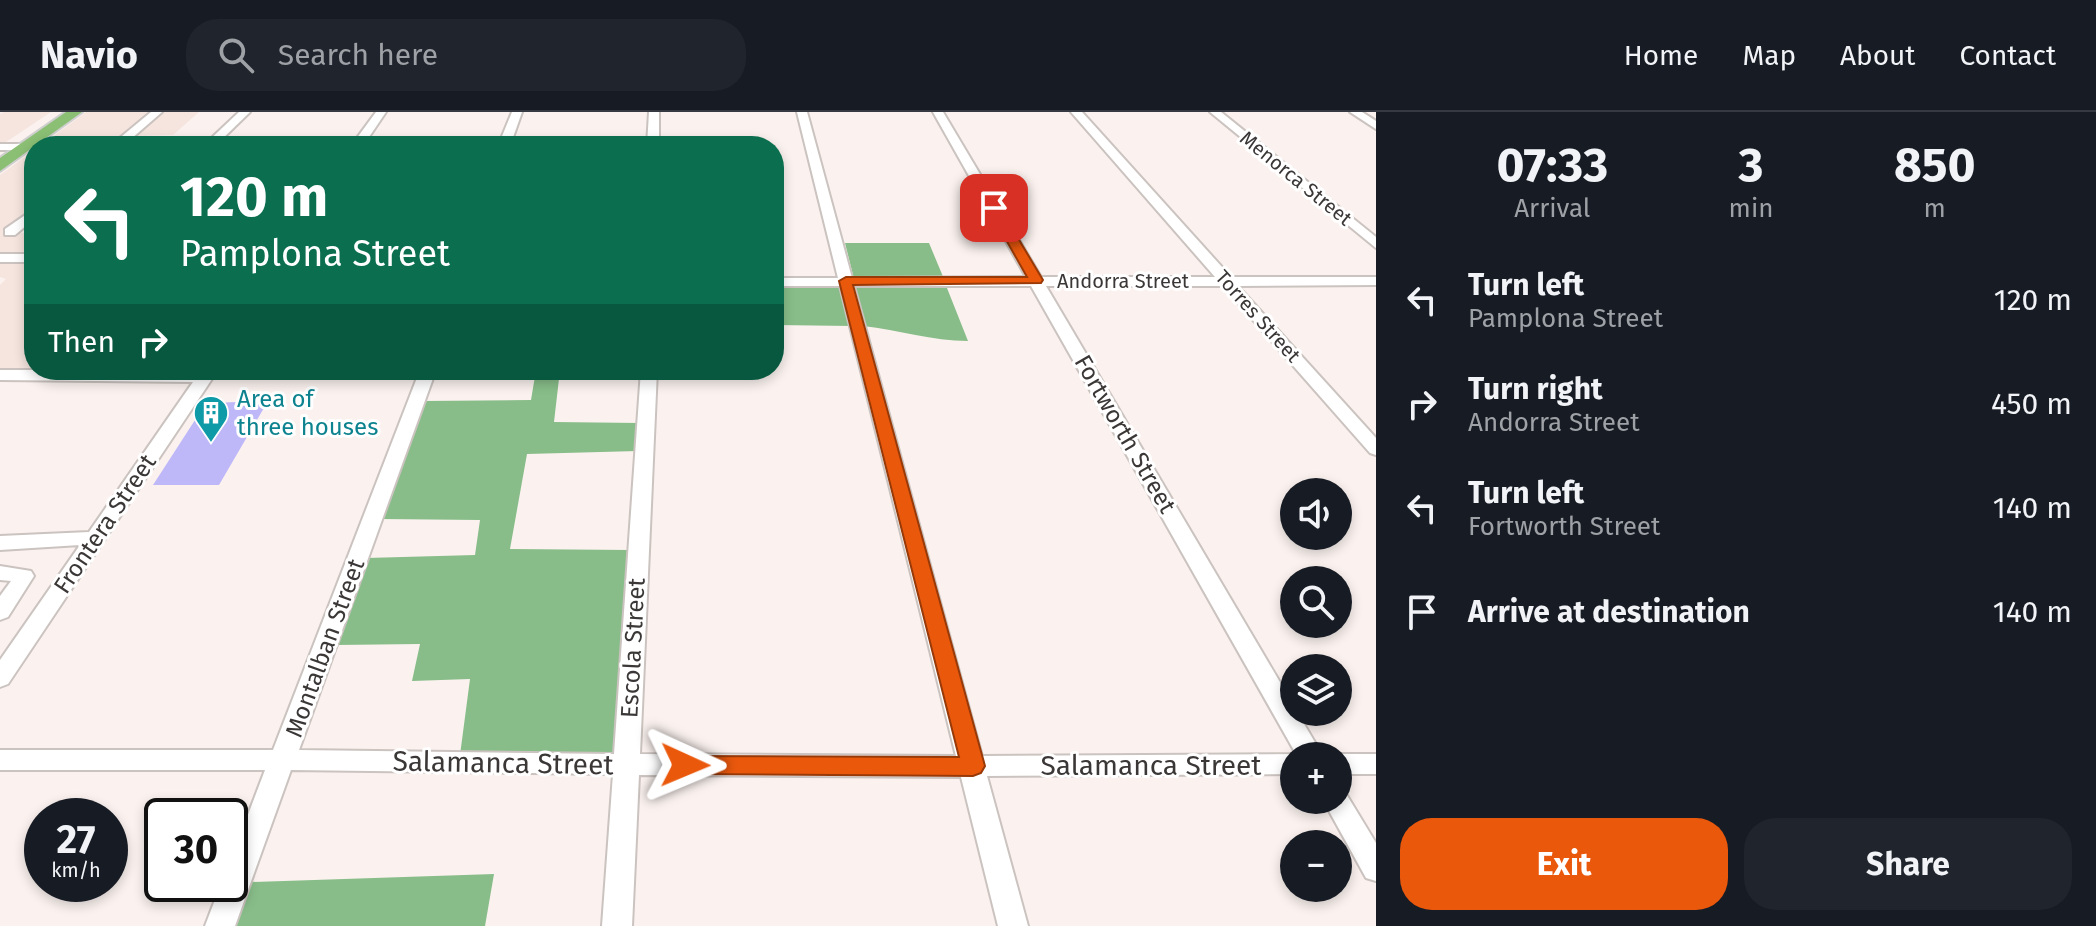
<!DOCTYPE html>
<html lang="en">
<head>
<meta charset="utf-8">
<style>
	body { margin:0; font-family:"Fira Sans",sans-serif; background:#20242c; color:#f1f3f6; height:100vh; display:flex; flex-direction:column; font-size:30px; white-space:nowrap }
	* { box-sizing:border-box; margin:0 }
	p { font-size:26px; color:#9ea1a6 }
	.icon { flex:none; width:44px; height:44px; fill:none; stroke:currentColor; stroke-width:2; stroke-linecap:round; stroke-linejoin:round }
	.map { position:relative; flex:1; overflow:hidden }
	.drawer { display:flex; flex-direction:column; background:#171b24; width:720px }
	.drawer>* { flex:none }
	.guide { position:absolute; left:24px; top:24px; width:760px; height:244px; border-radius:32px; box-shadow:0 4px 12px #0003; background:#0b6e4f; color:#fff; overflow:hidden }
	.tools { position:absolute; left:1280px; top:366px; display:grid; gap:16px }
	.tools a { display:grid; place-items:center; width:72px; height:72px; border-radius:50%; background:#171b24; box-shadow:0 4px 12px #0003; font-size:40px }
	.speed { position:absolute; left:24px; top:686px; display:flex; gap:16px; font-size:40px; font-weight:700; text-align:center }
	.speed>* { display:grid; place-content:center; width:104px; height:104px; border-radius:50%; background:#171b24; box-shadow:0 4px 12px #0003; line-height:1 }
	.speed small { font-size:20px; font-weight:400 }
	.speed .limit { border:4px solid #111; border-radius:12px; background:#fff; color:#111 }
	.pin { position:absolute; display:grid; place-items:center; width:68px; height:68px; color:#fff; margin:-34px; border-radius:16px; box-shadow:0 4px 12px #0006 }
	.me { position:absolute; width:88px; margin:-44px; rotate:91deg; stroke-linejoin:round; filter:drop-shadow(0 0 6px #0008) }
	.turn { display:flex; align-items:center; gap:28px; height:168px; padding:0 24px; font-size:36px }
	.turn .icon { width:104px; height:104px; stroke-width:2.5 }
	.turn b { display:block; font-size:56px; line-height:68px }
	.then { display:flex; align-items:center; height:76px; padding:0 24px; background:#0003; gap:16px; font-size:30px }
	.eta { display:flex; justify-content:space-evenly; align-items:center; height:136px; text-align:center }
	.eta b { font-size:48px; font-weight:700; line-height:56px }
	.button { display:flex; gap:16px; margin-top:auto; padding:16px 24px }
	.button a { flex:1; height:92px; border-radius:32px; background:#ea580c; color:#fff; font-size:32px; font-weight:700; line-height:92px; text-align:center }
	.button a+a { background:#20242c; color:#f1f3f6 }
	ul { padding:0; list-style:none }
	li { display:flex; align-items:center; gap:24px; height:104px; padding:0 24px }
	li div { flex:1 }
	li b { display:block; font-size:30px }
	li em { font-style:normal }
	header { display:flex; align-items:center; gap:48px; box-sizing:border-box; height:112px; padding:0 40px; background:#171b24; border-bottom:2px solid #363941 }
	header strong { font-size:38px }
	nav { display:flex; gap:44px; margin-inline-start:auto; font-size:28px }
	.search { width:560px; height:72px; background:#20242c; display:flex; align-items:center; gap:20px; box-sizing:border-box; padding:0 28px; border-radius:32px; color:#9ea1a6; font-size:30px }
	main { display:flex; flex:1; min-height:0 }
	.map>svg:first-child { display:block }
	.built { fill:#f6e5df }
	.forest { fill:#88bd89 }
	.building { fill:#beb7f8 }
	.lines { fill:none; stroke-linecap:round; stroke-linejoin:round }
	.minor-casing { stroke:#cbc3bf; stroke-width:4 }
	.highway-casing { stroke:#d0cfcf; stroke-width:4 }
	.minor { fill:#fff; fill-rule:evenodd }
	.highway { fill:#8bbf74; fill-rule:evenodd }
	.route { fill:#ea580c; stroke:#983908; stroke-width:2 }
	.labels { text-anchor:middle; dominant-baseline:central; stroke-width:6; stroke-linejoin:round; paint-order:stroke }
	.far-street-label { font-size:20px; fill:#3a3736; stroke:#fff }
	.culture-label { font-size:24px; fill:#0d838f; stroke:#fff; text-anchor:start }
	.street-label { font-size:24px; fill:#3a3736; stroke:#fff }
	.near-street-label { font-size:28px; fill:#3a3736; stroke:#fff }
</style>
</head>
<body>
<header>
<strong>Navio</strong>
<div class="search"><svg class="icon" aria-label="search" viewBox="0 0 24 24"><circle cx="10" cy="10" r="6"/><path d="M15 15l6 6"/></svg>Search here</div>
<nav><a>Home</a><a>Map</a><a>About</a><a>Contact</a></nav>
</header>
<main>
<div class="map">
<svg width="1376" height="814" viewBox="0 0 1376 814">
	<rect width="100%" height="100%" fill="#fbf2ef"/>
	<g class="built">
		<path d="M4,0h47l-51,34v-32z"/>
		<path d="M86,0h67l-41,34h-72z"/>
		<path d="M161,0h38l-26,23 -41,1z"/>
		<path d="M34,38v59l-30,24 9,1 21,-18 -16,17h16v24l-34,-1v-81z"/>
		<path d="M0,148h34v110l-34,9v-94l6,-6 -6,-2z"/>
	</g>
	<g class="forest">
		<path d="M845,131h84l15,36h-90z"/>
		<path d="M841,171l11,43 -78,-1v-41z"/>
		<path d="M852,171h93l23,58c-36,0 -69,-11 -105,-15z"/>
		<path d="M536,258h24l-6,52 86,1 -2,28 -111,3 -17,95 121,1 -14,208 -157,-3 10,-76 -58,2 8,-37 -85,1 31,-87 109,-3 5,-35 -100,-1 43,-118 108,-1z"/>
		<path d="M494,762l-9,52h-250l16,-44z"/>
	</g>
	<path class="building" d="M268,289l-49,84h-66l53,-82z"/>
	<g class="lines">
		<defs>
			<g id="minor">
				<path d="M151,0h11l-39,34h-13z"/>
				<path d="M239,0h11l-35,34h-12z"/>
				<path d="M376,0h10l-23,34h-12z"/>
				<path d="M512,0h10l-12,34h-12z"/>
				<path d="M649,0h10v34h-12z"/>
				<path d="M797,0h10l45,166 174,-1 -93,-165h10l98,165h174l-144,-165h11l149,165h145v8l-138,1 138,152v17l-6,-2 -147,-167h-177l248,420v6h3l26,44h-29v18l-307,2 41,150h-30l-37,-149 -322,-2 -7,151h-30l11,-152 -322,-4 -56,156h-30l16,-42h9v-22l35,-92h-265v-20h273l147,-380h16l-137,380 315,4 27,-384h16l-17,384 316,2 -116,-470h-66v-8h64zM854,174h177l265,468 -314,2z"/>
				<path d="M1210,0h11l155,125v11z"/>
				<path d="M1350,0h12l14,9v8z"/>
				<path d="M0,32h34l5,2h-5v4h-34z"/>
				<path d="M34,97v10l-19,16h-10v-6z"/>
				<rect x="0" y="142" width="34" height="8"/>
				<path d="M0,258h218l-210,314 -8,3v-27l80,-115 -80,5v-14l89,-4 104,-150 -193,-2z"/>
				<path d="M0,454l31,5 3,5 -26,41 -8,3v-24l11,-15 -11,-1z"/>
				<path d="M1338,642h38v20h-38v-18h-7z"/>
				<path d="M1338,678l7,2 31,51v38l-10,-3 -43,-78h15z"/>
			</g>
			<path id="highway" d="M66,0h16l-82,59v-13z"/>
		</defs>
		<use href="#minor" class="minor-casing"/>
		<use href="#highway" class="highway-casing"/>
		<use href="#minor" class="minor"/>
		<use href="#highway" class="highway"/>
	</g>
	<path class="route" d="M994,93l6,3 43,72 -2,3 -188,2 132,481 -4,7 -8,3 -288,-2 -8,-2 -3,-7 3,-7 8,-2 274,1 -120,-476 7,-4h181l-39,-69z"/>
	<defs>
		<symbol id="building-pin" viewBox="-11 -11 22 30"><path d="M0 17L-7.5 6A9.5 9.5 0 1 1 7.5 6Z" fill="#0f9aa8" stroke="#fff"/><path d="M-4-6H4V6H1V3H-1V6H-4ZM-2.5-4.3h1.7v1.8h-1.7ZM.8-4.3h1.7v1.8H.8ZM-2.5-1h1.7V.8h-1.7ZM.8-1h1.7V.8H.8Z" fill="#fff"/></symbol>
	</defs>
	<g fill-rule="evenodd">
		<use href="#building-pin" x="191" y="281" width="40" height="54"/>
	</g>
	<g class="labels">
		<g class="far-street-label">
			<text transform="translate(1296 66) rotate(39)">Menorca Street</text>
			<text x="1123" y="169">Andorra Street</text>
			<text transform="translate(1258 204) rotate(48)">Torres Street</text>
		</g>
		<g class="culture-label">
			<text x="237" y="287">Area of<tspan x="237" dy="28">three houses</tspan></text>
		</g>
		<g class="street-label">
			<text transform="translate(1125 322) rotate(60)">Fortworth Street</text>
			<text transform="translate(105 412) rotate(-56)">Frontera Street</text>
			<text transform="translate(325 536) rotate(-70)">Montalban Street</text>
			<text transform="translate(633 536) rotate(-87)">Escola Street</text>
		</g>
		<g class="near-street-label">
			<text transform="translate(503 651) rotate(1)">Salamanca Street</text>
			<text x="1151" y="653">Salamanca Street</text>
		</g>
	</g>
</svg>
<div class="tools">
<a><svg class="icon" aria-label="sound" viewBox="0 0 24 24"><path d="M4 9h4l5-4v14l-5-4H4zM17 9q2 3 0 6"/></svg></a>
<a><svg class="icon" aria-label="search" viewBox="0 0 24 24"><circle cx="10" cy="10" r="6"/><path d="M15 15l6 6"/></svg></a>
<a><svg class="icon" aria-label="layers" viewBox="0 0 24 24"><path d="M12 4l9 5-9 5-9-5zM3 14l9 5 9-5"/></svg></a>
<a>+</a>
<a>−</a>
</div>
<div class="speed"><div>27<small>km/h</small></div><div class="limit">30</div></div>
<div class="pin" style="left:994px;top:96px;background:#d93025"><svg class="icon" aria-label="arrive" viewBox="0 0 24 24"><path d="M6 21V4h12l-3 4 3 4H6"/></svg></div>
<svg class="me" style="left:685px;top:653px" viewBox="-20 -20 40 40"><path d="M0-17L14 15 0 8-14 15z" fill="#ea580c" stroke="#fff" stroke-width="4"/></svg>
<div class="guide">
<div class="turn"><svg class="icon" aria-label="left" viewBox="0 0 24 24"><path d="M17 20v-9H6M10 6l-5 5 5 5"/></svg><div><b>120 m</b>Pamplona Street</div></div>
<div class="then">Then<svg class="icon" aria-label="right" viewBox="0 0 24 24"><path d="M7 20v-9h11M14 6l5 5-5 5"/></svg></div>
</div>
</div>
<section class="drawer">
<div class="eta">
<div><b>07:33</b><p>Arrival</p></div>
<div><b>3</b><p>min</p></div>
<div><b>850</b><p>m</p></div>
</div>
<ul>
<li><svg class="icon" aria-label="left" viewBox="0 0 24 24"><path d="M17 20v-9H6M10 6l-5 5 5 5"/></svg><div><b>Turn left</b><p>Pamplona Street</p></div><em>120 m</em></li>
<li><svg class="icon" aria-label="right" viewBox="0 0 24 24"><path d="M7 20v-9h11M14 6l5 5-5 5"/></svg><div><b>Turn right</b><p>Andorra Street</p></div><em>450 m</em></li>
<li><svg class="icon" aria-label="left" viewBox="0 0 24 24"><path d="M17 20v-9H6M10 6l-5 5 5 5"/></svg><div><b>Turn left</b><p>Fortworth Street</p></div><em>140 m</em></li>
<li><svg class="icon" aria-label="arrive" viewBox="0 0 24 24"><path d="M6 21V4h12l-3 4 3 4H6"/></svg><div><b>Arrive at destination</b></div><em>140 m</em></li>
</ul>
<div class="button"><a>Exit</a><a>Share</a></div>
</section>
</main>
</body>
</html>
